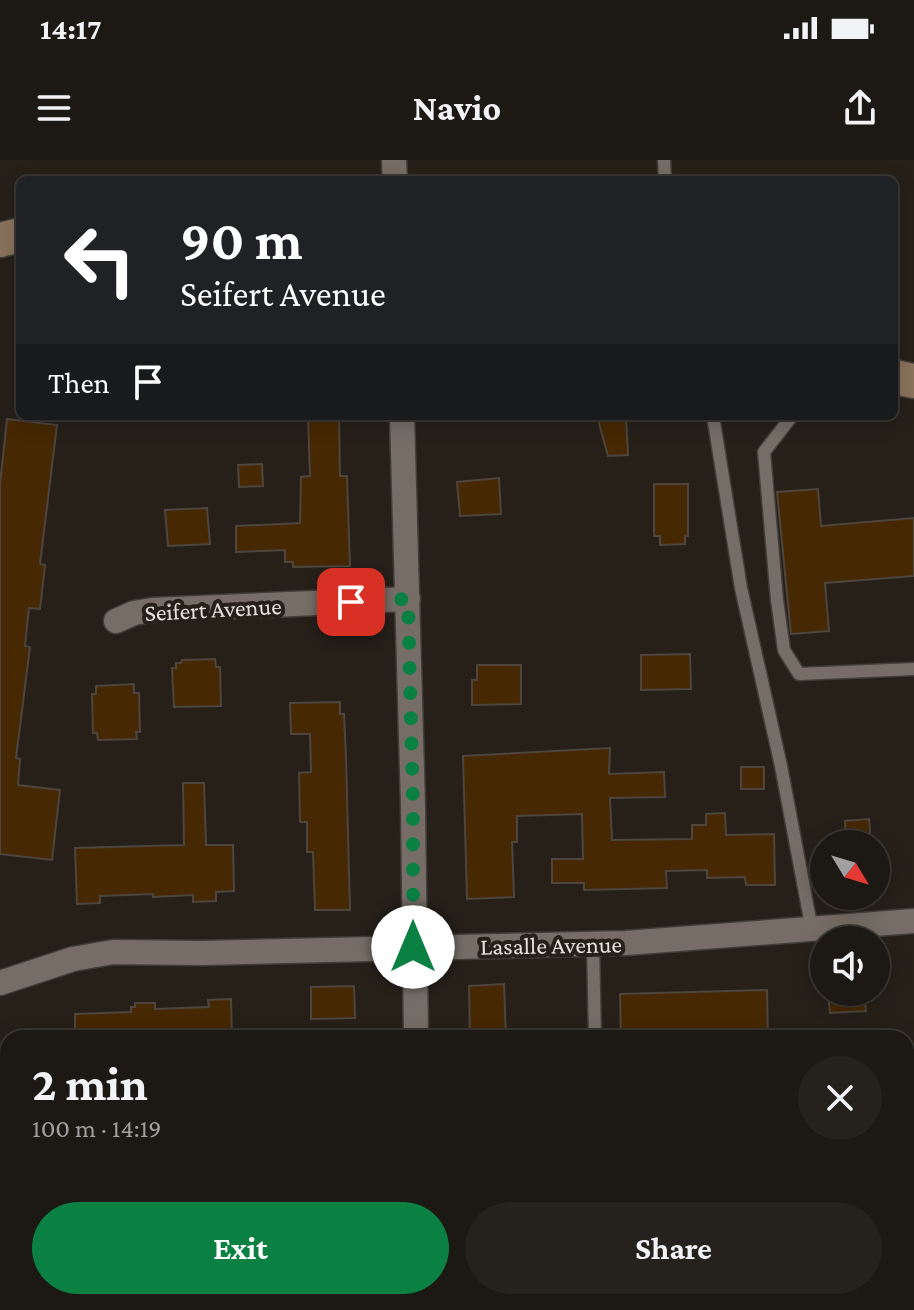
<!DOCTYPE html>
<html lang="en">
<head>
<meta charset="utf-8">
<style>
	body { margin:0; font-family:"Crimson Pro",serif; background:#25211c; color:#f1f3f6; height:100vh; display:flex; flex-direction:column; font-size:30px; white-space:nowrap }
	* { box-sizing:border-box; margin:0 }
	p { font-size:26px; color:#a0a0a0 }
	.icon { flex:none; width:44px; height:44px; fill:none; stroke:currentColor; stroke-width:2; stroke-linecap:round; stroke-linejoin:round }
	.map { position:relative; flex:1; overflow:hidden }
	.details { position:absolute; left:0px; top:870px; width:914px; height:280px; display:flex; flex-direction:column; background:#1c1813; border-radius:24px 24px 0 0; box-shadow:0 4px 20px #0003,0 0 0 2px #3a3733 }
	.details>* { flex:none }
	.top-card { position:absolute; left:16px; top:16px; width:882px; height:244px; border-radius:12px; box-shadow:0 4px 20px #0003,0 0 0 2px #3a3733; background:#202124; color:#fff; overflow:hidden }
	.needle { width:52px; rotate:128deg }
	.tools { position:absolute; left:810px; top:670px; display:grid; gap:16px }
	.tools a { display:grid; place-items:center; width:80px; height:80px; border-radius:50%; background:#1c1813; box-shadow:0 4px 20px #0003,0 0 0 2px #3a3733; font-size:40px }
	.pin { position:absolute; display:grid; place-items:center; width:68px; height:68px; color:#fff; margin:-34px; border-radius:16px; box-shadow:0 4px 12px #0006 }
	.me { position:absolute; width:88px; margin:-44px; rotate:0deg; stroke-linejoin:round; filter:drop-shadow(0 0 6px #0008) }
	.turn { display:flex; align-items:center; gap:28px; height:168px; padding:0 32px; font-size:36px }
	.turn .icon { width:104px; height:104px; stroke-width:2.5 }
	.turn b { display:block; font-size:56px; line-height:68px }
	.then { display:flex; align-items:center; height:76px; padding:0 32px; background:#0003; gap:16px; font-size:30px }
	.round { display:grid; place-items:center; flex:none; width:84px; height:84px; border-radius:42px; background:#25211c }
	.headline { display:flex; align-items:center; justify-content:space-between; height:136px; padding:0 32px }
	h1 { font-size:48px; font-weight:700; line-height:60px }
	.cta { display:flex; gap:16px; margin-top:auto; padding:16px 32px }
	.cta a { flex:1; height:92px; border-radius:48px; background:#0b8043; color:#fff; font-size:32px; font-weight:700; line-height:92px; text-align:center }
	.cta a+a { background:#25211c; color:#f1f3f6 }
	.status { display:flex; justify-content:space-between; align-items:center; height:56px; padding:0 40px; background:#1c1813; direction:ltr }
	.status svg { height:22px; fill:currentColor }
	header { display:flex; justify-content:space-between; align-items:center; height:104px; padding:0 32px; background:#1c1813; font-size:36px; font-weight:700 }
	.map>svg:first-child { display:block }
	.building { fill:#462803; stroke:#4d453e; stroke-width:2 }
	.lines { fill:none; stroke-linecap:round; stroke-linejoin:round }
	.lane-casing { stroke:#433d39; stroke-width:15 }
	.street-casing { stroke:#433d39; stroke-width:27 }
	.secondary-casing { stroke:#433d39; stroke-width:37 }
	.lane { stroke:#766e66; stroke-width:12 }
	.street { stroke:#766e66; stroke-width:24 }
	.secondary { stroke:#8a735c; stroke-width:34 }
	.route { stroke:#0b8043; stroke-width:14; stroke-dasharray:0 25.2 }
	.labels { text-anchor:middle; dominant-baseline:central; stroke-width:8; stroke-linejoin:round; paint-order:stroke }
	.street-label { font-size:24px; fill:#e7e2dd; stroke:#262019 }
</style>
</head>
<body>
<div class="status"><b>14:17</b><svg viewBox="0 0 49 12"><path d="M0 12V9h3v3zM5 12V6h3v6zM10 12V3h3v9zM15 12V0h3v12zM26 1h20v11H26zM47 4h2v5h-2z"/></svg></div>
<header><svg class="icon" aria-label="menu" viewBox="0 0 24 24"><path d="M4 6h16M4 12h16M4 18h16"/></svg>Navio<svg class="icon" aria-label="share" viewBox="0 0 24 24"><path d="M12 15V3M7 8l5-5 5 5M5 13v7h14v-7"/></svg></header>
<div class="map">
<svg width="914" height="1150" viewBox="0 0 914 1150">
	<rect width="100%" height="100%" fill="#262019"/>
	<g class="building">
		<path d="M339,256l1,60h7l3,90 -57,1v-5h-8v-12l-49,2v-26l64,-3 1,-46 9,-1 -2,-59z"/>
		<path d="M597,256h29l2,39 -20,1z"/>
		<path d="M7,259l50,6 -17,139 5,1 -5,44 -11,-1 -4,38 5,1 -14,111 4,1 -2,26 42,5 -8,70 -52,-6v-370z"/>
		<path d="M262,304l1,22 -24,1 -1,-22z"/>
		<path d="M499,318l2,36 -41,2 -3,-34z"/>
		<path d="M654,324h34v52h-3v8l-25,1v-9h-6z"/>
		<path d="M818,329l3,37 93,-8v58l-89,7 4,48 -38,3 -14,-142z"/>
		<path d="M207,348l3,36 -42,2 -3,-36z"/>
		<path d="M690,494l1,35 -50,1v-35z"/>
		<path d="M215,499l1,8h4l1,39 -47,1 -2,-39h4v-5h5l1,-3z"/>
		<path d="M477,505h44v39l-49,1v-25h5z"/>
		<path d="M134,524v9h5l1,39h-4l1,7 -39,1 -1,-7h-4l-1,-39h4v-8z"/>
		<path d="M340,542v12h4l2,43 4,153h-35l-2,-58h-6v-30h-7l-1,-49 12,-1 -1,-38h-19l-1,-31z"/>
		<path d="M610,588l-1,26 55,-2 1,25 -55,1 2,42 80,-1v-14h14v-11l19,-1 1,22 48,-1 1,51h-29l-1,-8 -38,1v-8l-41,1 1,17 -83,2v-7h-32v-24h31l-1,-45 -65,2v26h-5l2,55 -47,2 -4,-143z"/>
		<rect x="741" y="607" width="23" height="22"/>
		<path d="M183,623h21l2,62h27l1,46 -18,1v9l-23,1v-7l-40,2v-3l-53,2v7l-23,1 -2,-56 109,-3z"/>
		<path d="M869,659l2,25h-25l-1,-23z"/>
		<path d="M504,824l2,54h-36l-1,-52z"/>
		<path d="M354,826l1,32 -44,1v-32z"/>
		<path d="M767,830l1,48h-147l-1,-44z"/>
		<path d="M828,832h36l2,19 -36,2z"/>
		<path d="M231,839l1,39h-157v-24l56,-2v-5h4v-4h20v6l54,-2 -1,-7z"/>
	</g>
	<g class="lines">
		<defs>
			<g id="lane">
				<path d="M664,0l1,20"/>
				<path d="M713,256l28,172 40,178 31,164"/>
				<path d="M792,256l-28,36 13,148 7,50 15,24 115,-5"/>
				<path d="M593,784l2,94"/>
				<path d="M602,1142v8"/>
			</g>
			<g id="street">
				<path d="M394,0l1,20"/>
				<path d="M402,256l11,390 3,232"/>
				<path d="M116,461l18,-8 18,-3 256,-11"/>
				<path d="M0,823l73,-24 40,-7 88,1 425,-10 288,-22"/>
				<path d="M423,1142l1,8"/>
			</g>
			<g id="secondary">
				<path d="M0,80l20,-5"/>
				<path d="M894,217l20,4"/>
			</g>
		</defs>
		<use href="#lane" class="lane-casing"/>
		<use href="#street" class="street-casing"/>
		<use href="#secondary" class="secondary-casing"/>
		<use href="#lane" class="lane"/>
		<use href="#street" class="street"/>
		<use href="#secondary" class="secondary"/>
	</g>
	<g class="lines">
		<path class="route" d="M351,442l57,-3 5,207v141"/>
	</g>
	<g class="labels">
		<g class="street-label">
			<text transform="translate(213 449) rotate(-3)">Seifert Avenue</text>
			<text transform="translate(551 785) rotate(-1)">Lasalle Avenue</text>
		</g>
	</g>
</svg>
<div class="tools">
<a><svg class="needle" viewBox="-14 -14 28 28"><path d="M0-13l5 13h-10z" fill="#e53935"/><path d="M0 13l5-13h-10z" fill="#a0a0a0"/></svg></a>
<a><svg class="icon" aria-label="sound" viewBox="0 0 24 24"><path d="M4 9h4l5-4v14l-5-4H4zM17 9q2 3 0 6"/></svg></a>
</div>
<div class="pin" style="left:351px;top:442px;background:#d93025"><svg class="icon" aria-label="arrive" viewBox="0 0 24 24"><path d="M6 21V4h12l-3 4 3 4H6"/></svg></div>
<svg class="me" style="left:413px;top:787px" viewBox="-20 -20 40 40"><circle r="19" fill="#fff"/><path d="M0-13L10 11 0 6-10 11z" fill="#0b8043"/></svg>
<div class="top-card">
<div class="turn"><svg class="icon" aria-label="left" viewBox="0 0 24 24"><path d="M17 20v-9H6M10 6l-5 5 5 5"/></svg><div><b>90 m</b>Seifert Avenue</div></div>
<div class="then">Then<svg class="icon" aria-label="arrive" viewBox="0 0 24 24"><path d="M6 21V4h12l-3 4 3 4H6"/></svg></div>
</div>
<section class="details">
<div class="headline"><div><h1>2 min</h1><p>100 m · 14:19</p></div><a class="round"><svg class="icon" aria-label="close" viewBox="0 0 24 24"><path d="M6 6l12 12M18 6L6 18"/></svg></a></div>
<div class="cta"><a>Exit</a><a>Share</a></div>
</section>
</div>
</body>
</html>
